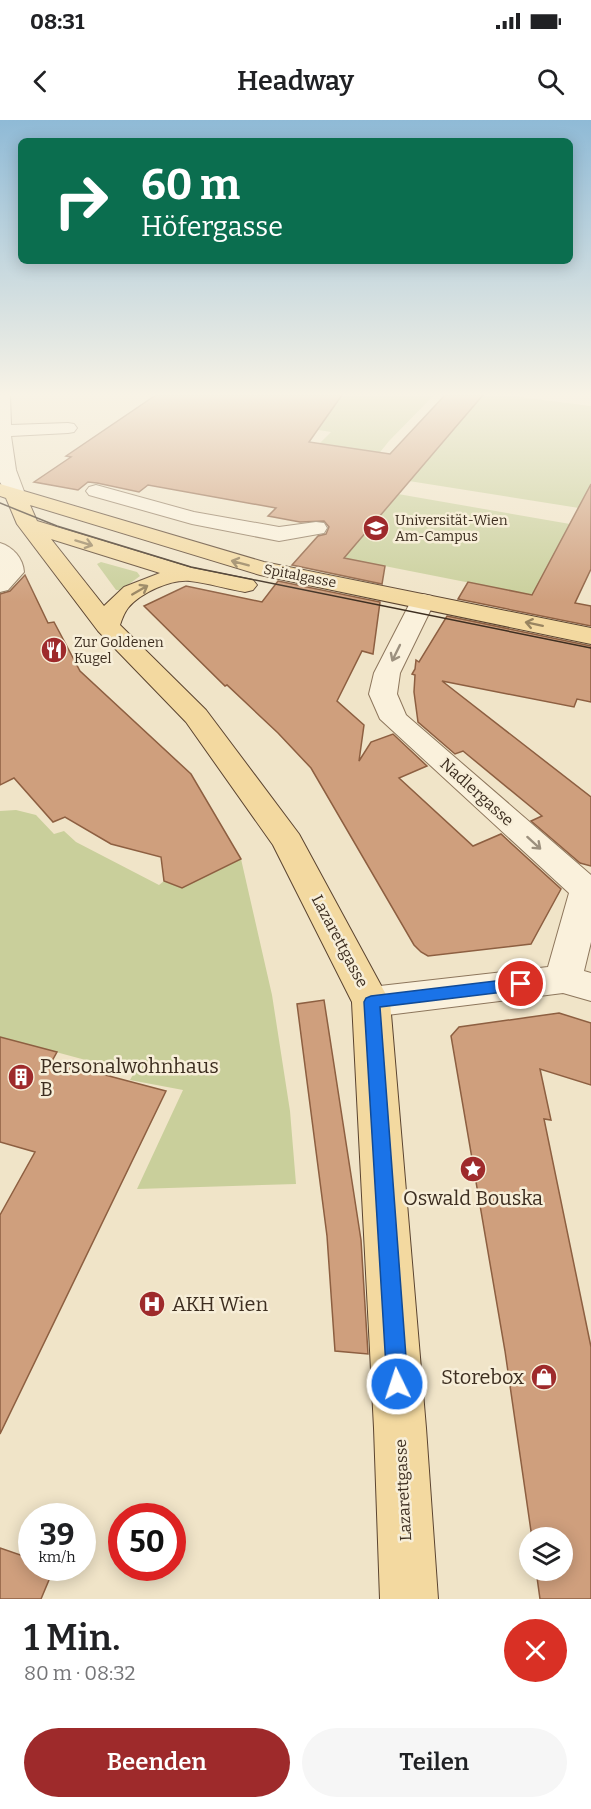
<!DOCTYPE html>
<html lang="de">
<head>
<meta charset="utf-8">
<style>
	body { margin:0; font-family:Bitter,serif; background:#f6f6f6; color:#202124; height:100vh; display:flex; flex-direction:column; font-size:22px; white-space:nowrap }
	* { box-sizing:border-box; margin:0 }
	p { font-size:20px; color:#757577 }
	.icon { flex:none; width:33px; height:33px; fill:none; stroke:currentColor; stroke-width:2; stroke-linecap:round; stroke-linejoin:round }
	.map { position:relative; height:1479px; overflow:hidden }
	.sheet { display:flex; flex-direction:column; background:#fff; flex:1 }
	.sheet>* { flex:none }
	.hud { position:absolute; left:18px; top:18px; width:555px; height:126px; border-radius:9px; box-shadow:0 3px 15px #0003; background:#0b6e4f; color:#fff; overflow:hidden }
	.buttons { position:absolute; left:519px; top:1407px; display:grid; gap:12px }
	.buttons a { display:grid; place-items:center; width:54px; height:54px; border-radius:50%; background:#fff; box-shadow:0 3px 15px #0003; font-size:30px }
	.speed { position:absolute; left:18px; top:1383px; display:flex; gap:12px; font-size:30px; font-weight:700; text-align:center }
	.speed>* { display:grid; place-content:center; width:78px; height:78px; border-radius:50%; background:#fff; box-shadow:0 3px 15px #0003; line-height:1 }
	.speed small { font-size:15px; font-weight:400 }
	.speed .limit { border:9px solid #d22; background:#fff; color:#111 }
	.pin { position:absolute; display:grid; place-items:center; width:51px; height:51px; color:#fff; margin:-26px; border:3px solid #fff; border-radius:50%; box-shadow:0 2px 6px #0007 }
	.me { position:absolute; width:66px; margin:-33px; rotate:356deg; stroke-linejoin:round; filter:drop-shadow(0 0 4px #0008) }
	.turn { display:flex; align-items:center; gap:21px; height:126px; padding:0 24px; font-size:27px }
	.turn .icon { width:78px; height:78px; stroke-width:2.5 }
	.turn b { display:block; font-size:42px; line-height:51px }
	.round { display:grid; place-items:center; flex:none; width:63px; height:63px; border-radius:32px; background:#f6f6f6 }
	.head { display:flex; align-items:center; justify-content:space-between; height:102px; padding:0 24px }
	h1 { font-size:36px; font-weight:600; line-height:45px }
	.action { display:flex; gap:12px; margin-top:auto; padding:12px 24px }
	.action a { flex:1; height:69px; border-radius:36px; background:#9e2a2b; color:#fff; font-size:24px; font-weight:600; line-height:69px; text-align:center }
	.action a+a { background:#f6f6f6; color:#202124 }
	.status { display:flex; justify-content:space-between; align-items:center; height:42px; padding:0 30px; background:#fff; direction:ltr }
	.status svg { height:16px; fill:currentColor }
	header { display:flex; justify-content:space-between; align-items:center; height:78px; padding:0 24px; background:#fff; font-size:27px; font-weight:600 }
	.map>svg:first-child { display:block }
	.green { fill:#c9cf9b }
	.building { fill:#cf9f7d; stroke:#8d5f41; stroke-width:1.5 }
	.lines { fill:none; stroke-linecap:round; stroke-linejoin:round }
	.minor-casing { stroke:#8d765c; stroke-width:2 }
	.major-casing { stroke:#5b4430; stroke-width:2 }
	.minor { fill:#faf1dc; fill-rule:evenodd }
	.major { fill:#f3d9a0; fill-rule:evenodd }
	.tram { stroke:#3d2e20; stroke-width:1.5 }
	.oneway { stroke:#988460 }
	.oneway2 { stroke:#9c907e }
	.route { fill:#1a73e8; stroke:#114b97; stroke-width:1.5 }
	.labels { text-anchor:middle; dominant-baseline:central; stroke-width:5; stroke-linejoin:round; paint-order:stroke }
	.far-poi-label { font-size:14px; fill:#3d2e20; stroke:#f7eed8; text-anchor:start }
	.far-street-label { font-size:14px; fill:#3d2e20; stroke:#f7eed8 }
	.street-label { font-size:16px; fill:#3d2e20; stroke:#f7eed8 }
	.near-poi-label { font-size:20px; fill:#3d2e20; stroke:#f7eed8; text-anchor:start }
</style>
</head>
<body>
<div class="status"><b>08:31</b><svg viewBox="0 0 49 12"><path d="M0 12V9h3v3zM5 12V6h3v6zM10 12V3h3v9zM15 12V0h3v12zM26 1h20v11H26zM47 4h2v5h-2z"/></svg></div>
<header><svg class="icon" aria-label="back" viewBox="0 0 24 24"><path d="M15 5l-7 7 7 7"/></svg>Headway<svg class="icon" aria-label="search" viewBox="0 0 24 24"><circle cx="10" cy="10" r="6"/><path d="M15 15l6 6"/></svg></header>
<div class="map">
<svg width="591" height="1479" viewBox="0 0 591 1479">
	<rect width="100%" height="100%" fill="#f0e4c8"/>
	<g class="green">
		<path d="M339,275h95l-45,46 -36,45 -34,-42 12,-12 -75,-12z"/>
		<path d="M483,275h21l87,11v81l-12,21 -170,-27z"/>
		<path d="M398,374l172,30 -38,71 -188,-37z"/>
		<path d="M101,442l36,10 3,4 -19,14h-5l-19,-26z"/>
		<path d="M16,690l20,5 18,19 10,-3 12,11 83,43 5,-4 18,7 59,-29 31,136 18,116 6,73 -159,5 46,-99 -53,-10 4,-7 -134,-36v-226z"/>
	</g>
	<g class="building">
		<path d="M156,275h186l-33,47 81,12 55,-59h38l-139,163 41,8 -3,18 -90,-19 26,-29 8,-2 3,-7 -5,-6 -24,1 -32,-6 8,-8 -128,-23 -9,7 -42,-9 -9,-1 -10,8 -44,-8 37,-25 -5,-1z"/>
		<path d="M591,364v85l-16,34 16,3v20l-133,-27 10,-17 64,13z"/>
		<path d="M25,455l23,48 6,-1 26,49 111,103 50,85 -59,29 -18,-7 -3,-24 -50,-13 -46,-27 -12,5 -39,-44 -14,7v-191l10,-3z"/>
		<path d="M278,461l102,21 -7,52 -11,-3 -25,50 27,24 -5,36 12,-19 22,-8 34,32 -28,12 74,68 28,-12 60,55 -30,55 -103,12 -7,-4 -7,-7 -103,-177 -33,-35 -51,-48 -2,1 -81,-80 42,-20 76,16z"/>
		<path d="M447,496l144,30v56l-14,-3 -3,8 -132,-26 149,116v69l-11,-3 -49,-42 11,-5 -79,-65 -8,3 -37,-32 -4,-30 1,-17 -3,-1 3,-5 1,-9 3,2z"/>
		<path d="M324,880l37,240 7,114 -33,-3 -8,-115 -30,-232z"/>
		<path d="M559,893l32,10v62l-51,-16 11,51 -7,-1 47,228v252h-51l-4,-29h26v-32h-30l-27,-187 -54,-315 8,-9z"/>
		<path d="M0,917l57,15 -5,9 114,30 -166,343v-219l35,-63 -35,-10z"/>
		<path d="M0,1428l32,11v9h22l-13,31h-41z"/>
	</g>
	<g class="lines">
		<defs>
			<g id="minor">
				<path d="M0,275h10l1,30 57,-2 6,1 3,4 -3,4 -6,1 -57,3 5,34 9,24 -3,4h-14l-8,-16z"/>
				<path d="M96,365l98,27 85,15 37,-5 8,1 3,5 -3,5 -45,8 -87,-17 -103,-29 -3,-4 3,-4z"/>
				<path d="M0,423c13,4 23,15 24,29l-16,18 -8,2z"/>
				<path d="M423,474l9,2 3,5 -35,72 -3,21 9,21 185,160v67l-7,29 7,2v28l-28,-8 -192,24 -13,-5 -6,-10 6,-10 13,-5 177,-20 21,-74 -189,-174 -11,-25 5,-21 37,-72 3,-5z"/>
			</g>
			<path id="major" d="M0,364l264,78 327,66v16l-331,-69 -230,-70 7,16 155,47 61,12 4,5 -4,5 -8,2c-18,-3 -37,-9 -55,-11 -19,-2 -50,12 -62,27 -4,5 -6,11 -8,17l86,85 93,124 91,168 36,426 12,171h-58l-6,-171 -22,-426 -79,-157 -87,-123 -88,-91 -81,-107 -11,-26 -6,-2zM51,419l109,34 -36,14 -20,19z"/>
		</defs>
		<use href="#minor" class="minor-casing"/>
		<use href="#major" class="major-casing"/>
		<use href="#minor" class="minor"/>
		<use href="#major" class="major"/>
		<path class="tram" d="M0,383l57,23 134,41 400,81"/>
	</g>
	<defs><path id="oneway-shaft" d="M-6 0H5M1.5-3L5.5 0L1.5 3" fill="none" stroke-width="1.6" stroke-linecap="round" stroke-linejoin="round" transform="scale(1.5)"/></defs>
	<g class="oneway">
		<use href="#oneway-shaft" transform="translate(84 423) rotate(17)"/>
		<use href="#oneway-shaft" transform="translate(240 443) rotate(-165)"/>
		<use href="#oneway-shaft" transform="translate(140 470) rotate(-30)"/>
		<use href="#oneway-shaft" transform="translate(534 504) rotate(-168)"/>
	</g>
	<g class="oneway2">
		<use href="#oneway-shaft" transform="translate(396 533) rotate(116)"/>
		<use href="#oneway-shaft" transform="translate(534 723) rotate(42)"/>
	</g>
	<linearGradient id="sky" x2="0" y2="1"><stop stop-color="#8fbad6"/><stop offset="0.57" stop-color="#f8f3e6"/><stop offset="1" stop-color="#f8f3e6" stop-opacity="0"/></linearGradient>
	<rect width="591" height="482" fill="url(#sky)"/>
	<path class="route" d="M521,858l5,2 2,4 -2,4 -5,2 -141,17 28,377 -3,7 -8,3 -7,-3 -3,-7 -23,-382 2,-4 5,-2z"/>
	<defs>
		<symbol id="university-disc" viewBox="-11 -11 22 22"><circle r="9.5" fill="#9e2a2b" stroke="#f7eed8"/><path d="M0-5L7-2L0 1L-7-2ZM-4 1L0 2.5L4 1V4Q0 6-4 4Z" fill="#fff"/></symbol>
		<symbol id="restaurant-disc" viewBox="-11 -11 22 22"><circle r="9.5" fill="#9e2a2b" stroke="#f7eed8"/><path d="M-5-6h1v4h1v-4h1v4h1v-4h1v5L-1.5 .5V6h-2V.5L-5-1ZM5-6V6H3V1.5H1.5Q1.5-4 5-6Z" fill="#fff"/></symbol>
		<symbol id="building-disc" viewBox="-11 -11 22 22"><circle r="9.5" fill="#9e2a2b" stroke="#f7eed8"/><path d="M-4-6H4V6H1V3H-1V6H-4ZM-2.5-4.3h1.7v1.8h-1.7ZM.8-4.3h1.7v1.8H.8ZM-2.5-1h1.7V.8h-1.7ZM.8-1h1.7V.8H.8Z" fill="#fff"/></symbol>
		<symbol id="sight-disc" viewBox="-11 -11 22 22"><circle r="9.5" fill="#9e2a2b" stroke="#f7eed8"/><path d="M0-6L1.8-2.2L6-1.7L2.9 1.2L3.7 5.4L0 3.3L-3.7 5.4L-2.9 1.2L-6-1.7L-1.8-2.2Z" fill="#fff"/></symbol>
		<symbol id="hospital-disc" viewBox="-11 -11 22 22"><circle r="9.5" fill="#9e2a2b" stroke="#f7eed8"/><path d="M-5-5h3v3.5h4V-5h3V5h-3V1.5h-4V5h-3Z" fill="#fff"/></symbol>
		<symbol id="shop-disc" viewBox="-11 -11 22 22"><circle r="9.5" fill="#9e2a2b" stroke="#f7eed8"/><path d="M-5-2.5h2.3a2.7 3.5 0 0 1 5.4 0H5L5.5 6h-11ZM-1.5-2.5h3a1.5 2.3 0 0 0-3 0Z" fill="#fff"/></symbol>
	</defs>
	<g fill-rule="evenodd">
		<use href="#university-disc" x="361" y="393" width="30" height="30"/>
		<use href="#restaurant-disc" x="39" y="515" width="30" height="30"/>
		<use href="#building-disc" x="6" y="942" width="30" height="30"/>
		<use href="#sight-disc" x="458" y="1034" width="30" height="30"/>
		<use href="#hospital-disc" x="137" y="1169" width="30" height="30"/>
		<use href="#shop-disc" x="529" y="1242" width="30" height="30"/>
	</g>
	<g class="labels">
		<g class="far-poi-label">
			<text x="395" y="400">Universität-Wien<tspan x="395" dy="16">Am-Campus</tspan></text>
			<text x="74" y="522">Zur Goldenen<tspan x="74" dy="16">Kugel</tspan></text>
		</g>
		<g class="far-street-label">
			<text transform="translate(300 456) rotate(11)">Spitalgasse</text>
		</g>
		<g class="street-label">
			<text transform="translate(477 672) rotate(42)">Nadlergasse</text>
			<text transform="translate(340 821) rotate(62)">Lazarettgasse</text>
			<text transform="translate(403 1370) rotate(-93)">Lazarettgasse</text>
		</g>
		<g class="near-poi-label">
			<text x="40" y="946">Personalwohnhaus<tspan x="40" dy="23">B</tspan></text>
			<text x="473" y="1078" text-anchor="middle">Oswald Bouska</text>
			<text x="172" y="1184">AKH Wien</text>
			<text x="524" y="1257" text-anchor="end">Storebox</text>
		</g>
	</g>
</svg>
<div class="buttons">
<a><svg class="icon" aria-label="layers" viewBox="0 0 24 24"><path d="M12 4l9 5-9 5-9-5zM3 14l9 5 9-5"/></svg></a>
</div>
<div class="speed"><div>39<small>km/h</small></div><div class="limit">50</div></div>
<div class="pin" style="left:521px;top:864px;background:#d93025"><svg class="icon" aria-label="arrive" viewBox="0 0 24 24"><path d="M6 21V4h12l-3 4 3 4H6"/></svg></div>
<svg class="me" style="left:397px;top:1264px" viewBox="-20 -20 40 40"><circle r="17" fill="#1a73e8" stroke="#fff" stroke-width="3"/><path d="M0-11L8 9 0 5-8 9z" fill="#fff"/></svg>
<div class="hud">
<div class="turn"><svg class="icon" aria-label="right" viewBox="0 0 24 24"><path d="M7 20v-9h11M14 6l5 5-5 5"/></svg><div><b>60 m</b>Höfergasse</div></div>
</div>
</div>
<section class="sheet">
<div class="head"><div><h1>1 Min.</h1><p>80 m · 08:32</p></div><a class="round" style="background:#d93025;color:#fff"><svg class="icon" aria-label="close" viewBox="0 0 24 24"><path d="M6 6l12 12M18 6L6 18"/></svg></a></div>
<div class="action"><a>Beenden</a><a>Teilen</a></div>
</section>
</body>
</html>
